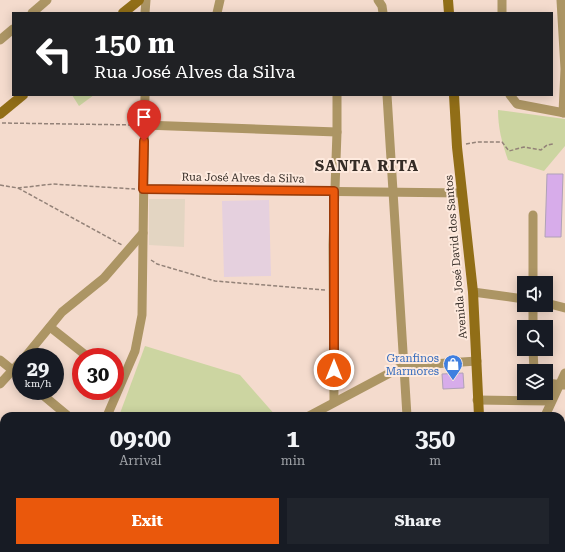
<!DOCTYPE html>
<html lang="en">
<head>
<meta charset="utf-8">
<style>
	body { margin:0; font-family:"Roboto Serif",serif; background:#20242c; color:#f1f3f6; height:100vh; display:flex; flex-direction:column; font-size:15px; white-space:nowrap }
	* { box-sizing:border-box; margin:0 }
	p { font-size:13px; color:#9ea1a6 }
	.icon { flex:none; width:22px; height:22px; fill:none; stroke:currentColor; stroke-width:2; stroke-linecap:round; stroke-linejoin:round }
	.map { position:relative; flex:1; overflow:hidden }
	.panel { position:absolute; left:0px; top:412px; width:565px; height:140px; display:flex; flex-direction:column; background:#171b24; border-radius:12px 12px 0 0; box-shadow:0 2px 10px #0003 }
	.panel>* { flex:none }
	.banner { position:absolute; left:12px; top:12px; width:541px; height:84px; border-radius:0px; box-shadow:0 2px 10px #0003; background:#202124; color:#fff; overflow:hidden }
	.controls { position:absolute; left:517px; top:276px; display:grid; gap:8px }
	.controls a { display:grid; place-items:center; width:36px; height:36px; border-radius:0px; background:#171b24; box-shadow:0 2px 10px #0003; font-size:20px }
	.speed { position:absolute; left:12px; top:348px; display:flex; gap:8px; font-size:20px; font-weight:700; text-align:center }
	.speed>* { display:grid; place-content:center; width:52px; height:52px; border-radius:50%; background:#171b24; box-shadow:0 2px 10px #0003; line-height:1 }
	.speed small { font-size:10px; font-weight:400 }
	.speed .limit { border:6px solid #d22; background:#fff; color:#111 }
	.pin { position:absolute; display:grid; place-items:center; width:34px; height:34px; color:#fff; margin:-41px -17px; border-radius:50% 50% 50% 0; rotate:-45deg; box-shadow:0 0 4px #0007 }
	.pin .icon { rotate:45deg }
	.me { position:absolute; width:44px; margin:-22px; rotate:0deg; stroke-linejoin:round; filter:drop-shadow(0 0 3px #0008) }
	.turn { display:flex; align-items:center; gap:14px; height:84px; padding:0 16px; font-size:18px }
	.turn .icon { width:52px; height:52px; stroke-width:2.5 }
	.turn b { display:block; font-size:28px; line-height:34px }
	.eta { display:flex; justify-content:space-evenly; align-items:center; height:68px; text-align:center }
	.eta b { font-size:24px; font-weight:700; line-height:28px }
	.action { display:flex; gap:8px; margin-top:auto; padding:8px 16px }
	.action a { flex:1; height:46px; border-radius:0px; background:#ea580c; color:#fff; font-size:16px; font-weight:700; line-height:46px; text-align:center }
	.action a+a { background:#20242c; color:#f1f3f6 }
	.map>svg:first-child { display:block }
	.education { fill:#e5d0de }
	.medical { fill:#e3d5c2 }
	.green { fill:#ccd5a1 }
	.building { fill:#d7acea; stroke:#b0a1b7 }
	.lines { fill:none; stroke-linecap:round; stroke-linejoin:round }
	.path { stroke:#938278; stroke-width:1.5; stroke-dasharray:4 2; stroke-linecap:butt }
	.street { stroke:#ac9564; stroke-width:9 }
	.secondary { stroke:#916e17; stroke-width:10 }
	.route-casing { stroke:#983908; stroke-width:10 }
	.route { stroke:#ea580c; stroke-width:7 }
	.labels { text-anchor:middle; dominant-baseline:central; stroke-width:4; stroke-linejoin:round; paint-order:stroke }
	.street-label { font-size:11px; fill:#352c26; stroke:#feeade }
	.shop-label { font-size:11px; fill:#366cbe; stroke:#feeade; text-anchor:end }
	.district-label { font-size:15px; font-weight:bold; letter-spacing:1px; fill:#352c26; stroke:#feeade }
</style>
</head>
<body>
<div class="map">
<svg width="565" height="552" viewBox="0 0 565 552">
	<rect width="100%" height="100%" fill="#f4dbcd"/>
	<path class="education" d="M269,200l2,76 -47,1 -2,-76z"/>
	<g class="medical">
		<path d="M149,199h36l-1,48 -35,-2z"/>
		<path d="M378,548h76l-4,4h-73z"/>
	</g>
	<g class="green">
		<path d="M72,95h22l-15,11z"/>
		<path d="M498,110l67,9v27l-21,25 -36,-11c-6,-17 -10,-32 -10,-50z"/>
		<path d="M145,346l95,29 36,41h-157z"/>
		<path d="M546,389l7,1 -6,9 -12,-1v-5h11z"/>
		<path d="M25,548h70v4h-75z"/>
	</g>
	<g class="building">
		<path d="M547,174h16l-2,63h-16z"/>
		<path d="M463,373l1,15 -21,1 -1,-15z"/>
	</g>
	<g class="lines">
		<g class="path">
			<path d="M2,123l134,2"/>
			<path d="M466,144l12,-2h24l7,9 15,-4 17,3 6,-5 6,-1"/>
			<path d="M0,185l18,3 35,-4 82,5"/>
			<path d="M18,188l104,57"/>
			<path d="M151,260l6,4 58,17 110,9"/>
		</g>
		<g class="street">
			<path d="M378,0l4,6 1,7"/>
			<path d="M502,0v13"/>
			<path d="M561,0l4,69 -2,44"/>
			<path d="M32,13l15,-13"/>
			<path d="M145,13l1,-13"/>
			<path d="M217,13l3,-13"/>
			<path d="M0,40l13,-11"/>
			<path d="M387,95l20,321"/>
			<path d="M510,95l7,9 48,9"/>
			<path d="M144,125l193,7"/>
			<path d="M143,189l319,4"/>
			<path d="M533,283v-68"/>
			<path d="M473,292l51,7"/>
			<path d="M546,303l19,5"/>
			<path d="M50,327l38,30"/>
			<path d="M533,327v-22"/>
			<path d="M533,349l1,22"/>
			<path d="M25,357l37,-45 42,-34 39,-45"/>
			<path d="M0,360l21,17"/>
			<path d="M546,383l18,2"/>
			<path d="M0,384l21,-23"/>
			<path d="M38,391l30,25"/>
			<path d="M477,400l74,1"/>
			<path d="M334,402l-1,-157 4,-113v-37"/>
			<path d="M107,416l28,-65 7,-36 3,-220"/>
			<path d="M309,416l94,-50 74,-5"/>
			<path d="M545,416l20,-43"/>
			<path d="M561,432l4,2"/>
			<path d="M561,503l4,3"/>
			<path d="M122,548l4,4"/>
			<path d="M143,548v4"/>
			<path d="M228,548l5,4"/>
			<path d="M321,548l3,4"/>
			<path d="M533,548l3,4"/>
			<path d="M462,552l4,-4"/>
		</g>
		<g class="secondary">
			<path d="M448,0l1,13"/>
			<path d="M123,13l16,-13"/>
			<path d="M454,95l3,52 16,145 6,124"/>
			<path d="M0,114l23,-19"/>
			<path d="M488,548v4"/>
		</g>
	</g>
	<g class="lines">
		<defs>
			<path id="route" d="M144,141l-1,48 191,2v179"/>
		</defs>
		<use href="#route" class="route-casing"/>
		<use href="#route" class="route"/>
	</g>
	<defs>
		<symbol id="shop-pin" viewBox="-11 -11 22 30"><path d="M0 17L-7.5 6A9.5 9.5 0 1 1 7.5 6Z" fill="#3f7fe0" stroke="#feeade"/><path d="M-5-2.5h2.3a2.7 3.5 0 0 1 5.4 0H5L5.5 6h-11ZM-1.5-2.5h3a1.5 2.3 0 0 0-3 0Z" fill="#fff"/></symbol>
	</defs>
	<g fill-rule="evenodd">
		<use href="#shop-pin" x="442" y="353" width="22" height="30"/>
	</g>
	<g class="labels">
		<g class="street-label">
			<text transform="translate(243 178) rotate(1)">Rua José Alves da Silva</text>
			<text transform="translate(456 257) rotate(-95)">Avenida José David dos Santos</text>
		</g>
		<g class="shop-label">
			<text x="439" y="358">Granfinos<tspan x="439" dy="13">Marmores</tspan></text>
		</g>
		<g class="district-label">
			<text x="367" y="166">SANTA RITA</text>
		</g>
	</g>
</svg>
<div class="controls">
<a><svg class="icon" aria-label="sound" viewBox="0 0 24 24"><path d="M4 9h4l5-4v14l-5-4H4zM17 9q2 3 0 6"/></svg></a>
<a><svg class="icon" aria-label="search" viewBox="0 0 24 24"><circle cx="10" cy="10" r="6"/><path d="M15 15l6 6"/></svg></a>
<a><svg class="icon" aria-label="layers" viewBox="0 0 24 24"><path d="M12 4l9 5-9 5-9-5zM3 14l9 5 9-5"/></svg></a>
</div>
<div class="speed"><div>29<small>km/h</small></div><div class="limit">30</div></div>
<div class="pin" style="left:144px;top:141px;background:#d93025"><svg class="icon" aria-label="arrive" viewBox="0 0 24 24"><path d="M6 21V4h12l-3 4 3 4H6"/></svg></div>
<svg class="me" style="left:334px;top:370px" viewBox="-20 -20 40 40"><circle r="17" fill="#ea580c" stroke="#fff" stroke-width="3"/><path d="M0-11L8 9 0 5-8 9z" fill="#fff"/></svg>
<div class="banner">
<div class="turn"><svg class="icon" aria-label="left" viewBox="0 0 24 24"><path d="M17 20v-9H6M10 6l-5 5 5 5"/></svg><div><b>150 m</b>Rua José Alves da Silva</div></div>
</div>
<section class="panel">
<div class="eta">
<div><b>09:00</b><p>Arrival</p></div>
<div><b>1</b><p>min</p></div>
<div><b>350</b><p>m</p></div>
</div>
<div class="action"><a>Exit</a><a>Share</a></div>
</section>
</div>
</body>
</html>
